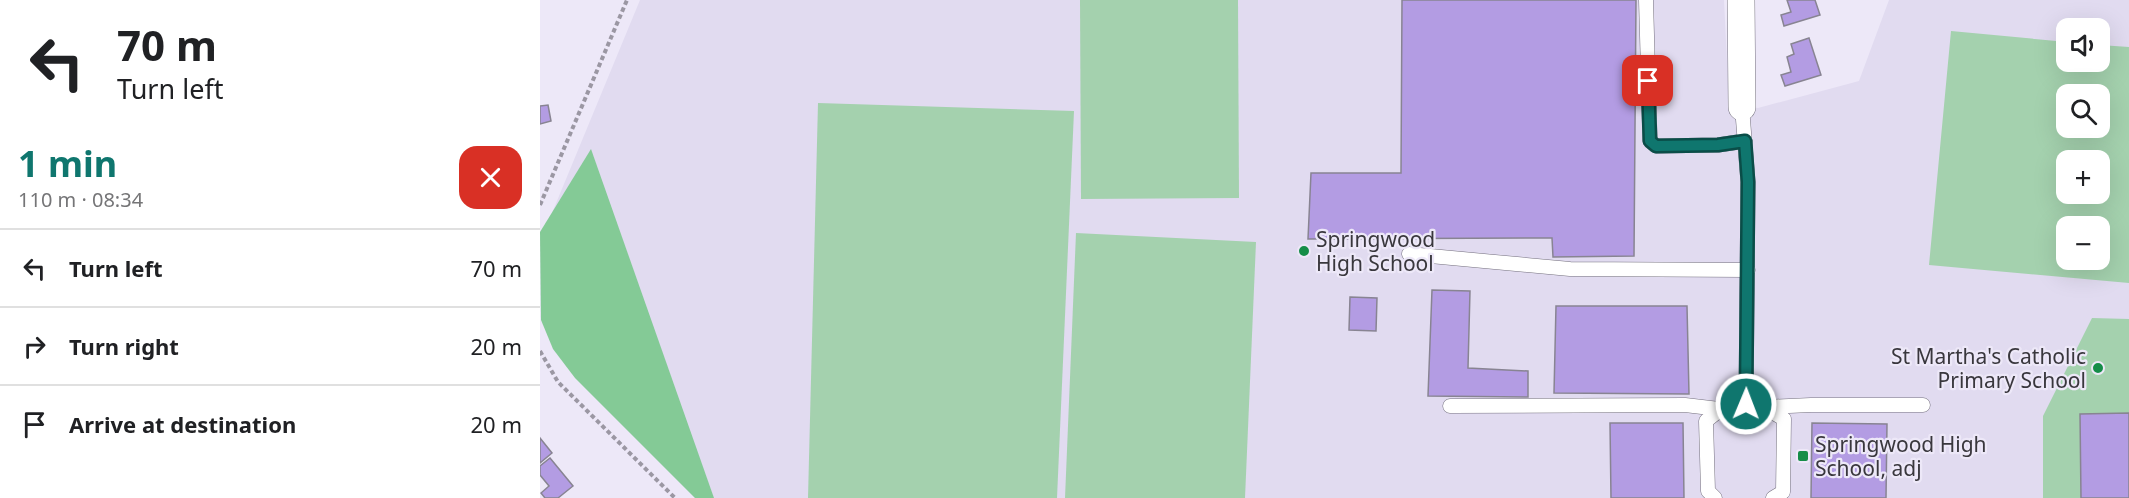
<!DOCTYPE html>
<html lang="en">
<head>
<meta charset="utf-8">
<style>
	body { margin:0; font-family:"Noto Sans",sans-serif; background:#f2f2f2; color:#202124; height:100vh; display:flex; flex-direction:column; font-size:22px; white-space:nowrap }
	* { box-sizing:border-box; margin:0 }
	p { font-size:20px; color:#757577 }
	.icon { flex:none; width:33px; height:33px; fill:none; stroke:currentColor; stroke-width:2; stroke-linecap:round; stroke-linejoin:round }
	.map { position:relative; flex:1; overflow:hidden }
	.sheet { display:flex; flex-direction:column; background:#fff; width:540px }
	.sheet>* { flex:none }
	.banner { background:#fff; color:#202124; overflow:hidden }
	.fabs { position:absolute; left:1516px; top:18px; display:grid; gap:12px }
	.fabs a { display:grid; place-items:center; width:54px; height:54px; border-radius:12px; background:#fff; box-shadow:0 6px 24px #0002; font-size:30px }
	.pin { position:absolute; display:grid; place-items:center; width:51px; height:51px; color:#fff; margin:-26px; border-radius:12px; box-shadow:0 3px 9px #0006 }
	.me { position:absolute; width:66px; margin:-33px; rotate:1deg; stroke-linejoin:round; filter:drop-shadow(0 0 4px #0008) }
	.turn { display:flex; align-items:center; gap:21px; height:126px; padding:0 18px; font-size:27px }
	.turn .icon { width:78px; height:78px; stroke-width:2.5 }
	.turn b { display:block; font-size:42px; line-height:51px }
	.round { display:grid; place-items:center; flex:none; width:63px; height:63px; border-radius:18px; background:#f2f2f2 }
	.summary { display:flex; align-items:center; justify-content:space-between; height:102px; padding:0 18px }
	h1 { font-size:36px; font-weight:700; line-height:45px; color:#0f766e }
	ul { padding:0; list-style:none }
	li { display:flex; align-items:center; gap:18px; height:78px; padding:0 18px; border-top:2px solid #e0e0e0 }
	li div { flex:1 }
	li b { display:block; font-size:22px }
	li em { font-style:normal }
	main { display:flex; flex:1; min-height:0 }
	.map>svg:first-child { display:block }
	.built { fill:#e1dbf0; fill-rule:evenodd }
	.green { fill:#a4d1ae; fill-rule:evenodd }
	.forest { fill:#84ca96 }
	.building { fill:#b39ce3; stroke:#888492; stroke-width:1.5 }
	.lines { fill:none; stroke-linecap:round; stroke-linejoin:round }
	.service-casing { stroke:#74707e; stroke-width:15 }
	.minor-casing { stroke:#74707e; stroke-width:28 }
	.path { stroke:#9b97a3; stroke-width:4; stroke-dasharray:4.5 3; stroke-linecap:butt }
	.service { stroke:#fff; stroke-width:14 }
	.minor { stroke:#fff; stroke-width:27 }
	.route-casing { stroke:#0a4d48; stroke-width:15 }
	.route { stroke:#0f766e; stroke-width:10 }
	.poi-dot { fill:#158d48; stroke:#ede8f8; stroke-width:2 }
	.labels { text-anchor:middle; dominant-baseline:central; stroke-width:4.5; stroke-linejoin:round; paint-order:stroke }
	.poi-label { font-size:21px; fill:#39373d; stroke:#ede8f8; text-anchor:start }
</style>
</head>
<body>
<main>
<section class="sheet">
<div class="banner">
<div class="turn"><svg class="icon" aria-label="left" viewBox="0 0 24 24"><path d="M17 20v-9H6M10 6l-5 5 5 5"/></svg><div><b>70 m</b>Turn left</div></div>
</div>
<div class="summary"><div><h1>1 min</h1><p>110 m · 08:34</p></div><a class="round" style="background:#d93025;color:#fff"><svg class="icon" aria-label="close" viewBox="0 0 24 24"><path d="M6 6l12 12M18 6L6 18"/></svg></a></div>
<ul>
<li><svg class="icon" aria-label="left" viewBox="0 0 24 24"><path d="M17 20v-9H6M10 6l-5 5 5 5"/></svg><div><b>Turn left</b></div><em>70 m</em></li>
<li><svg class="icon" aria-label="right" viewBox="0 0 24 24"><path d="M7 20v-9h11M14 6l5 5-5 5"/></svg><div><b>Turn right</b></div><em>20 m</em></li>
<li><svg class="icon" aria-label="arrive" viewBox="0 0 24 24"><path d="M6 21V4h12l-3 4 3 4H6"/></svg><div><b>Arrive at destination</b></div><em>20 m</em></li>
</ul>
</section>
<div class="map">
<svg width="1589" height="498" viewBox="0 0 1589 498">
	<rect width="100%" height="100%" fill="#ede8f8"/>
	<path class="built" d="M100,0h1084l5,104 29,4 101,-27 30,-81h240v498h-1434l-110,-110 -13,-15 -32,-131zM1527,28h33v34h-33zM1527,94h33v34h-33zM1527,160h33v34h-33zM1527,226h33v34h-33z"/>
	<g class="green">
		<path d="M540,0h158l1,198 -158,1z"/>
		<path d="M1411,31l116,11v20h33v-17l29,2v236l-200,-18zM1560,94v34h-33v-34zM1527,160h33v34h-33zM1527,226h33v34h-33z"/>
		<path d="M278,103l256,8 -17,387h-249z"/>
		<path d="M536,233l180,9 -11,256h-180z"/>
		<path d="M1552,318l37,1v179h-86v-82z"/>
	</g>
	<path class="forest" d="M51,149l123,349h-19l-120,-120 -22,-29 -12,-29 -1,-88z"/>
	<g class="building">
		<path d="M862,0h234l-2,256 -81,1 -1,-19 -244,1 3,-66h90z"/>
		<path d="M1247,0h28l5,15 -36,11 -3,-11 10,-3z"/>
		<path d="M1269,38l12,37 -36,11 -4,-11 10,-3 -4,-15 7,-3 -3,-10z"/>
		<path d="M8,105l3,16 -11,3v-18z"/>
		<path d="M892,290l38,1 -2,77 60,3v26l-100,-1z"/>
		<path d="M810,297l27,1 -1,33 -27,-1z"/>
		<path d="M1016,306h131l2,88 -135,-1z"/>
		<path d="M1589,413v85h-48l-1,-84z"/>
		<path d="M1070,423h73l1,75h-73z"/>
		<path d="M1272,423l75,1 -1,74h-75z"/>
		<path d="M0,438l12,15 -12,10z"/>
		<path d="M10,458l23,28 -15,12h-13l-4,-5 8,-7 -9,-11v-9z"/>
	</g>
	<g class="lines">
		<defs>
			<g id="service">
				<path d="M1106,0l4,141 6,5 62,-1 27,-4"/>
				<path d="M1202,107l6,75 -2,222"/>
				<path d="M869,254l161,15 178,1"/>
				<path d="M910,406l235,-1 34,4"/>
				<path d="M1226,407l45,-2h112"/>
				<path d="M1175,498l-7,-7 -2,-70c26,-23 50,-20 78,-2l-1,73 -10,6"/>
			</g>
			<path id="minor" d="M1201,0l1,107"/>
		</defs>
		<use href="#service" class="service-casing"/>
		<use href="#minor" class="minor-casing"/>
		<g class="path">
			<path d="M0,205l87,-205"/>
			<path d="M0,351l18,31 117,116"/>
		</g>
		<use href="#service" class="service"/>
		<use href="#minor" class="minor"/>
	</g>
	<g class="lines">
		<defs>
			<path id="route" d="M1108,81l2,60 6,5 62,-1 27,-4 3,41 -2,222"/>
		</defs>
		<use href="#route" class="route-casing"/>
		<use href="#route" class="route"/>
	</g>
	<g class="poi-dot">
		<circle cx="764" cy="251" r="6"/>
		<circle cx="1558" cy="368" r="6"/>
		<rect x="1257" y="450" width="12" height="12" rx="3"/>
	</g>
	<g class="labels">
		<g class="poi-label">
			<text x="776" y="239">Springwood<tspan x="776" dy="24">High School</tspan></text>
			<text x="1546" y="356" text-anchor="end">St Martha's Catholic<tspan x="1546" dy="24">Primary School</tspan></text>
			<text x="1275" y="444">Springwood High<tspan x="1275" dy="24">School, adj</tspan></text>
		</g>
	</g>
</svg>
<div class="fabs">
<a><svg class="icon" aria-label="sound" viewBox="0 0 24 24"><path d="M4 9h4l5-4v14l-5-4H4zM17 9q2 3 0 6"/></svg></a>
<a><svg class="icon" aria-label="search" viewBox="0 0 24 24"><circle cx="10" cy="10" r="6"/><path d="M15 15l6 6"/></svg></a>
<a>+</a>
<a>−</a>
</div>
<div class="pin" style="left:1108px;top:81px;background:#d93025"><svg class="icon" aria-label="arrive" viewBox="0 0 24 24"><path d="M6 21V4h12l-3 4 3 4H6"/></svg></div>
<svg class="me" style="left:1206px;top:404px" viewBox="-20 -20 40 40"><circle r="17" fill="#0f766e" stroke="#fff" stroke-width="3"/><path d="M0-11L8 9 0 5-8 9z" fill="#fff"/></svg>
</div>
</main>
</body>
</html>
